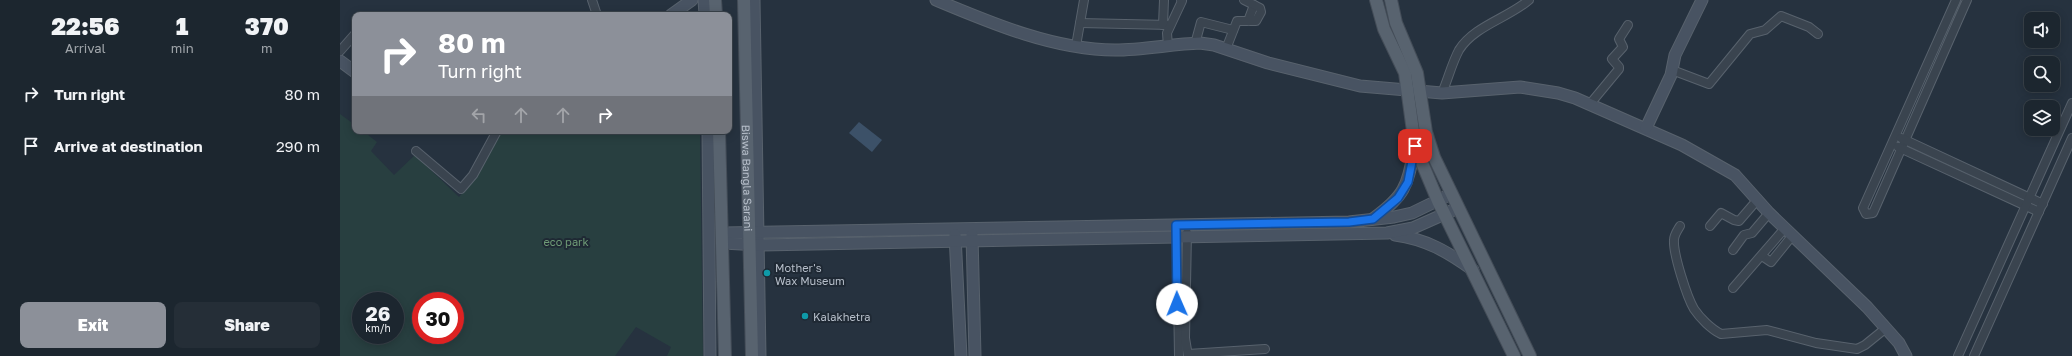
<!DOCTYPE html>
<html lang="en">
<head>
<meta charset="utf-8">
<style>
	body { margin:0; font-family:"Golos Text",sans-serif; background:#252e37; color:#f1f3f6; height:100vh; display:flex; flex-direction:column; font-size:15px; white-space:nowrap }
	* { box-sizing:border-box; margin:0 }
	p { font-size:13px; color:#a0a5aa }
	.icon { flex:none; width:22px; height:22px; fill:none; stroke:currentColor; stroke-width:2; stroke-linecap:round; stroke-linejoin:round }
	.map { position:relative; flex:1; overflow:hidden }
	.details { display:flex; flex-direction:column; background:#1c262f; width:340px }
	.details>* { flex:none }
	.top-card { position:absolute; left:12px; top:12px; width:380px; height:122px; border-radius:8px; box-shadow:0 2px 10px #0003,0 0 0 1px #3a434b; background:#8c9099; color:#fff; overflow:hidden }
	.fabs { position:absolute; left:1684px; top:12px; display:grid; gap:8px }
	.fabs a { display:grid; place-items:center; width:36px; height:36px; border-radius:8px; background:#1c262f; box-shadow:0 2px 10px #0003,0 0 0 1px #3a434b; font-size:20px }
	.speed { position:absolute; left:12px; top:292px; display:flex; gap:8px; font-size:20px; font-weight:700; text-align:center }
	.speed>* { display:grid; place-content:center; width:52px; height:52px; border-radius:50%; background:#1c262f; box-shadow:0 2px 10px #0003,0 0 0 1px #3a434b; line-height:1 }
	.speed small { font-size:10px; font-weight:400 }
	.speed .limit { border:6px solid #d22; background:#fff; color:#111 }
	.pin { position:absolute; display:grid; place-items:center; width:34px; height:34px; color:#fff; margin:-17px; border-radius:8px; box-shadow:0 2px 6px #0006 }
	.me { position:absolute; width:44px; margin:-22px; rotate:359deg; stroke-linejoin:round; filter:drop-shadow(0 0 3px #0008) }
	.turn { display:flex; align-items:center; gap:14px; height:84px; padding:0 20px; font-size:18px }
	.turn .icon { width:52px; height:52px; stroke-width:2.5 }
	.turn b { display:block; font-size:28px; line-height:34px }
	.lanes { display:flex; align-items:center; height:38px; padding:0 20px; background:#0003; justify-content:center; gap:20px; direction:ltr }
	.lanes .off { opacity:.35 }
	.eta { display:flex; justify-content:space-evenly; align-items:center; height:68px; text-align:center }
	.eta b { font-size:24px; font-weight:800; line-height:28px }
	.action { display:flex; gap:8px; margin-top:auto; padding:8px 20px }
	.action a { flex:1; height:46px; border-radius:8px; background:#8c9099; color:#fff; font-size:16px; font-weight:800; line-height:46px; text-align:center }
	.action a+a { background:#252e37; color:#f1f3f6 }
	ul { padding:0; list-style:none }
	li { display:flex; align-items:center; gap:12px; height:52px; padding:0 20px }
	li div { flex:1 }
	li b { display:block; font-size:15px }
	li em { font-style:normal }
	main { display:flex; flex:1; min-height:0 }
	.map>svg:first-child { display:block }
	.green { fill:#283f40; fill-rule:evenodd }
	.water { fill:#3c5168 }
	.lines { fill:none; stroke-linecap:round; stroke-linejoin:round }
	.street-casing { stroke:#58626d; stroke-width:10 }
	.secondary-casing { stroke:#58626d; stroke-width:13 }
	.primary-casing { stroke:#444d58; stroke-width:14 }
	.street { stroke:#3a444f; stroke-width:8 }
	.secondary { stroke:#485362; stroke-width:11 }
	.primary { stroke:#58636f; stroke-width:12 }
	.route-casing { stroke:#114b97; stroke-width:10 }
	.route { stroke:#1a73e8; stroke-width:7 }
	.culture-dot { fill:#0f9aa8; stroke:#1f2934; stroke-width:1.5 }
	.labels { text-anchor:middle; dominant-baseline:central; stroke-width:4; stroke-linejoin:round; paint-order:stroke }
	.street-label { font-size:11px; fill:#b7bfca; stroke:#1f2934 }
	.park-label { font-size:11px; fill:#6e9a76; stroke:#1f2934 }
	.poi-label { font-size:11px; fill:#b7bfca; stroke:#1f2934; text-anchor:start }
</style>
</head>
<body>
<main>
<section class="details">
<div class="eta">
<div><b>22:56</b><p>Arrival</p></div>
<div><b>1</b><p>min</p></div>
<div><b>370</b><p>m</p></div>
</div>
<ul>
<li><svg class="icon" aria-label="right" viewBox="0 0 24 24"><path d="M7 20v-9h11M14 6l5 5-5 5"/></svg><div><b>Turn right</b></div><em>80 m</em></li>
<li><svg class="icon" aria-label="arrive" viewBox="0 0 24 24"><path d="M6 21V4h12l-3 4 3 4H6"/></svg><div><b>Arrive at destination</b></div><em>290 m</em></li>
</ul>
<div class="action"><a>Exit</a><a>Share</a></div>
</section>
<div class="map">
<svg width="1732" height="356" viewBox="0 0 1732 356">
	<rect width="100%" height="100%" fill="#26323f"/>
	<path class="green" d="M0,114l15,11v6h8l14,11 -6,9 23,24 21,-20 44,42 18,-22 24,-44h199l3,225h-36l4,-9 -35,-20 -21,29h-275zM21,301h34v34h-34zM81,301h34v34h-34z"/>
	<path class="water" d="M519,122l23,18 -10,12 -23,-19z"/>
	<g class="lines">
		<defs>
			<g id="street">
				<path d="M252,0l5,15"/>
				<path d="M1616,0l-93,208 3,6 7,-1 94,-213"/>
				<path d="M908,21l6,-16"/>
				<path d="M740,23l90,2"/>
				<path d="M823,25l1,-25"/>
				<path d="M855,44l6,-22 32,8"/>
				<path d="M736,46l8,-46"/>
				<path d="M828,46l-1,-13 15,-32 -1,-1"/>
				<path d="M886,49l11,-28h19l5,-9 -1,-4 -16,-8"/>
				<path d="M0,51l15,-17"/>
				<path d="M1332,70l37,14 41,-50 15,-4 16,-14 28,11 9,7"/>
				<path d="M1102,93c6,-14 10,-30 17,-43 15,-24 49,-32 70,-50"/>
				<path d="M1250,104l29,-35v-2l-7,-8 11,-12 -4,-8 9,-14"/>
				<path d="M1561,138l142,66"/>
				<path d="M1558,147l141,65"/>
				<path d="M76,151l45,38 12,-14 24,-44"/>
				<path d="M1340,226c-3,5 -6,9 -6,14 -1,14 13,57 20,69 6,9 17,20 27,25l46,-4 49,13 41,6 8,-4 21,-17"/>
				<path d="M1370,226l11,-13 13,7 5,1 19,-22"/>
				<path d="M837,233l2,123"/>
				<path d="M847,233l-2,105 3,18"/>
				<path d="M1393,250l11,-15 8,-2 17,-20"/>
				<path d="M1422,256l9,6 21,-26"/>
				<path d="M1393,288l52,-60"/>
				<path d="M848,354l77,-5"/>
				<path d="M1618,356l114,-253"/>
				<path d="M1634,356l98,-218"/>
			</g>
			<g id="secondary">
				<path d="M364,0l1,15"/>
				<path d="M414,0l6,356"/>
				<path d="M596,0c55,23 118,50 179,50 28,0 57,-6 85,-7l14,2 54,18 92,23 82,7 78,-6 38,6 17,5 107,47 53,30 34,38 98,94 32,36 7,13"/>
				<path d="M331,15l21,-15"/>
				<path d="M0,61l15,11"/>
				<path d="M1306,128l25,-53 4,-20 27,-55"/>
				<path d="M368,131l2,225"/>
				<path d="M1034,218c33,-24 33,-33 41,-72"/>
				<path d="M383,233c208,-5 417,-7 626,-11l45,-5 18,-4 39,-19"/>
				<path d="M615,235l6,121"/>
				<path d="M632,235l3,121"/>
				<path d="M1055,235c31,4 53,17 78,35"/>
				<path d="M383,243l36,2 628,-12 26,-5 45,-20"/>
			</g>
			<g id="primary">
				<path d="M375,0l1,15"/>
				<path id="s1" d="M404,0l8,356"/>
				<path d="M1036,0l8,29 21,44 10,73 23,55 76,155"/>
				<path d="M1051,0l5,23 21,50 9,59 8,25 96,199"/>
				<path d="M379,131l6,225"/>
			</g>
		</defs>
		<use href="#street" class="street-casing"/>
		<use href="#secondary" class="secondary-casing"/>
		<use href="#primary" class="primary-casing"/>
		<use href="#street" class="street"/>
		<use href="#secondary" class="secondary"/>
		<use href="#primary" class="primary"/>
	</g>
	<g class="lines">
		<defs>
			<path id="route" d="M837,304l-1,-79 173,-3 24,-3 25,-21 10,-16 7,-36"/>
		</defs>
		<use href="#route" class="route-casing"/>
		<use href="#route" class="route"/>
	</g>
	<g class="culture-dot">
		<circle cx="427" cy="273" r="4"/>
		<circle cx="465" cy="316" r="4"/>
	</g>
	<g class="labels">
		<g class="street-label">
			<text stroke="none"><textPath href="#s1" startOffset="178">Biswa Bangla Sarani</textPath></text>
		</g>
		<g class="park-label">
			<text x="226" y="241">eco park</text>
		</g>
		<g class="poi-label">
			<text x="435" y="267">Mother's<tspan x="435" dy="13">Wax Museum</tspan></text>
			<text x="473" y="316">Kalakhetra</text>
		</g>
	</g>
</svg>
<div class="fabs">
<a><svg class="icon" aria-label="sound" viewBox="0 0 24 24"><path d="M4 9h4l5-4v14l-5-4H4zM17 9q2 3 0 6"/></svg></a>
<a><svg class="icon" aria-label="search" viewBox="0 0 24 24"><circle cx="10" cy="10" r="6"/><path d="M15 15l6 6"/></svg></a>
<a><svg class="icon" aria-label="layers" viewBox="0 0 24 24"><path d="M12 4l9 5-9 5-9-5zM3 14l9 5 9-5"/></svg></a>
</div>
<div class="speed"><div>26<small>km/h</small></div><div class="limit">30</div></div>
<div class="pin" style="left:1075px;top:146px;background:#d93025"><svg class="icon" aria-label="arrive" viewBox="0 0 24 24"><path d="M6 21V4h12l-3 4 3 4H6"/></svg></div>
<svg class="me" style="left:837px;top:304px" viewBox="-20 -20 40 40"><circle r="19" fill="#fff"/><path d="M0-13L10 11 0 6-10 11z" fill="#1a73e8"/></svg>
<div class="top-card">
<div class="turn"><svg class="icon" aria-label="right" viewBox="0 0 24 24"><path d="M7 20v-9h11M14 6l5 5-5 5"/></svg><div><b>80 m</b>Turn right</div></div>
<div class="lanes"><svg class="icon off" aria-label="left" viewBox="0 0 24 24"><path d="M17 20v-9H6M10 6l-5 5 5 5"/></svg><svg class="icon off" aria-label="ahead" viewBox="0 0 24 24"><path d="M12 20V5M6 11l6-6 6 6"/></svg><svg class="icon off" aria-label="ahead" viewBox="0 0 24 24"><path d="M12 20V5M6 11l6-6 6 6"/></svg><svg class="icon" aria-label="right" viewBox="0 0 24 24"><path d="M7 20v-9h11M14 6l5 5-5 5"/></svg></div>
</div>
</div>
</main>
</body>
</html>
